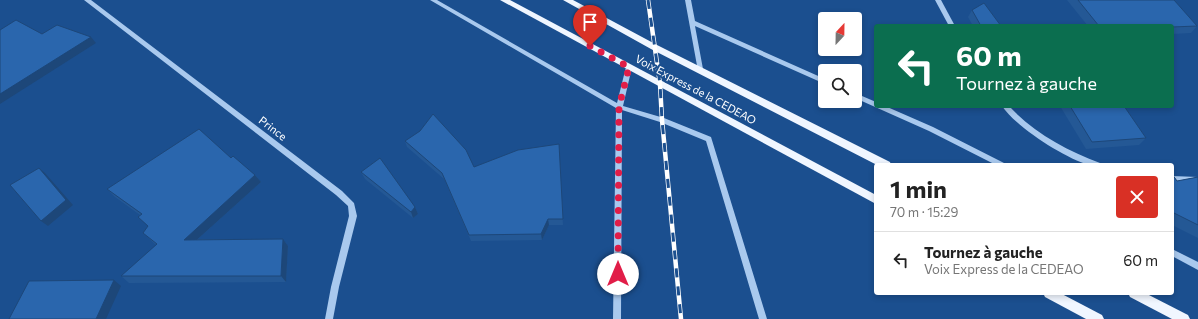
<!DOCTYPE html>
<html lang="fr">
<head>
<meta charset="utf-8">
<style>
	body { margin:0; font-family:Commissioner,sans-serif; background:#f2f2f2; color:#222; height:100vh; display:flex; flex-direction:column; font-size:15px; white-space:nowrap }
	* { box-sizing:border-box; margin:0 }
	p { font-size:13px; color:#767676 }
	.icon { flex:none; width:22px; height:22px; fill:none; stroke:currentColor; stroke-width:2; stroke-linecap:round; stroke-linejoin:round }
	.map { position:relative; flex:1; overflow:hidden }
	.details { position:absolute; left:874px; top:163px; width:300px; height:132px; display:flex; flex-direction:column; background:#fff; border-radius:4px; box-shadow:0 2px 6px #0003 }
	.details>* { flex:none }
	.banner { position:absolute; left:874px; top:24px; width:300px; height:84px; border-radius:4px; box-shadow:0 2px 6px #0003; background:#0b6e4f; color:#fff; overflow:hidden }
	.needle { width:26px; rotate:22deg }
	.buttons { position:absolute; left:818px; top:12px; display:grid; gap:8px }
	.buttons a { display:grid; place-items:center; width:44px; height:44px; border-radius:4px; background:#fff; box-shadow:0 2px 6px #0003; font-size:20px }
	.pin { position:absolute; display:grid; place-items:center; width:34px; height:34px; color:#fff; margin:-41px -17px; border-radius:50% 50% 50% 0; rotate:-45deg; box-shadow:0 0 4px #0007 }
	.pin .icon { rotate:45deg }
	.me { position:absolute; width:44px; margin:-22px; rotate:0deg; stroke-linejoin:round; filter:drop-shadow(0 0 3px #0008) }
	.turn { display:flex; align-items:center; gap:14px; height:84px; padding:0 16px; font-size:18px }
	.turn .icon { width:52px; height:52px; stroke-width:2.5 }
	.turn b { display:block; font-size:28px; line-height:34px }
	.round { display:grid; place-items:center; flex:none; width:42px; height:42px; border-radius:4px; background:#f2f2f2 }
	.headline { display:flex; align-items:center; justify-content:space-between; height:68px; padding:0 16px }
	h1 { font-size:24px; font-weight:700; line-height:30px }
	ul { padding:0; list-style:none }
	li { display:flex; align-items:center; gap:12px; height:56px; padding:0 16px; border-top:1px solid #e0e0e0 }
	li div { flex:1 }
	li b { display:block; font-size:15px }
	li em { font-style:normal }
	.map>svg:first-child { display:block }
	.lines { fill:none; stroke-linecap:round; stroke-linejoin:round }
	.minor { fill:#a9c9ee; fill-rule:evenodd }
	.major { fill:#f0f6ff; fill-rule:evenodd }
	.rail-casing { stroke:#fff; stroke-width:4.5 }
	.rail { stroke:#1b4f8f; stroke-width:3; stroke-dasharray:9; stroke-linecap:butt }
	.wall { fill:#245895 }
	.shaded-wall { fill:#1d4779 }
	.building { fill:#2a66ad; stroke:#1d4779 }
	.route { stroke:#e11d48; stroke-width:7; stroke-dasharray:0 12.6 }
	.labels { text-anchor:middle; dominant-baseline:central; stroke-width:4; stroke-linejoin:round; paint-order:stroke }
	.street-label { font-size:11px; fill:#fff; stroke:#1b4f8f }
</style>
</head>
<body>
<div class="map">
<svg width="1198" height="319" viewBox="0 0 1198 319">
	<rect width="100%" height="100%" fill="#1b4f8f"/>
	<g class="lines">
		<g class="minor">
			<path d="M84,0h7l251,191 12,12 3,13 -18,71 -6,32h-8l6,-32 18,-71 -1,-10 -12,-11z"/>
			<path d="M430,0h7l180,103 9,-36 1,-2h4l1,2 -9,39 41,12 47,19 56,182h-8l-53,-178 -46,-19 -38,-12 -1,209h-8l3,-211z"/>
			<path d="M685,0h6l4,21 130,58v5l-130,-58 8,43 -3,2h-2z"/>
			<path d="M935,0h6l14,26h-6z"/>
			<path d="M855,93l21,9v4h9l48,21 71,36 2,2h-10l-67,-34 -74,-33z"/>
			<path d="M1002,106h7c25,27 57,44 91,57l2,2c-4,0 -9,1 -13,0 -25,-7 -73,-38 -87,-59z"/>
			<path d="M1172,176l26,1v6l-26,-1z"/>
			<path d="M1172,249l26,13v8l-26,-14z"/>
		</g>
		<g class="major">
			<path d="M500,0h10l366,195v9z"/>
			<path d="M563,0h10l84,45 233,117 1,3h-14l-226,-116z"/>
			<path d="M1043,293h17l42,22 2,4h-18l-41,-22z"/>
			<path d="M1128,293h17l43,22 2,4h-18l-42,-22z"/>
		</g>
		<defs>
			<path id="rail" d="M648,0l12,84 2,36 19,199"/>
		</defs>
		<use href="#rail" class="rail-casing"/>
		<use href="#rail" class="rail"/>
	</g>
	<g class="wall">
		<path d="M1067,0h107l23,26 -6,7 -19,1v-8h-84z"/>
		<path d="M972,10l29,16h-28l-5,-9z"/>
		<path d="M1060,106h64l22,32 -7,7 -53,4z"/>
		<path d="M405,141l69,26 85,-23 4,81h-14l-7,15 -71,1 -27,-62 -37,-32z"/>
		<path d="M231,158l24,17 6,7 -63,57h85l5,7 -2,36 -157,1 -8,-7 35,-31 -13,-12 5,-7 -8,-11 -25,-18 -8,-8z"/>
		<path d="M361,172l54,35 3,7 -5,4 -48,-39z"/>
		<path d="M1172,174l5,7 21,-4v61l-26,-13z"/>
	</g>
	<g class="shaded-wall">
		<path d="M91,37l5,6 -96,61v-10z"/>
		<path d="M39,168l6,5 28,32 -25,21 -7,-5z"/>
		<path d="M255,175l6,7 -71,64 -6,-6z"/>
		<path d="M415,207l3,7 -5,4 -2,-6z"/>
		<path d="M548,219l1,6 -7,15 -1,-6z"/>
		<path d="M283,239l5,7 -2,36 -5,-6z"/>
		<path d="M114,280l7,6 -15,33h-10z"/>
	</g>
	<g class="building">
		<path d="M1078,0h96l23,26 -25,1v-1h-73z"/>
		<path d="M984,3l17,23h-20l-9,-16z"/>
		<path d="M16,20l26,14 15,-9 34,12 -91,57v-64z"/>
		<path d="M1070,106h54l22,32 -54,4z"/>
		<path d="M433,114l33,36 8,17 44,-17 41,-6 4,75h-15l-7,15 -72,1 -27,-62 -37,-32 15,-10z"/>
		<path d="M199,129l32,29 2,-2 22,19 -71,65 99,-1 -2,37h-160l36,-32 -14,-11 5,-7 -10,-9 4,-3 -35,-25z"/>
		<path d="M380,158l35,49 -4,5 -50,-40z"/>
		<path d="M39,168l27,32 -25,21 -31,-36z"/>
		<path d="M1172,174l5,7 21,-4v48l-26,-13z"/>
		<path d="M114,280l-18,39h-87l20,-38z"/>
	</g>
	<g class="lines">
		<path class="route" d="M590,46l39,21 -10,40 -1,167"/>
	</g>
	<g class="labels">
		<g class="street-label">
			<text transform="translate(696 89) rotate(28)">Voix Express de la CEDEAO</text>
			<text transform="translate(273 128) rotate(37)">Prince</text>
		</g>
	</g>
</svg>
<div class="buttons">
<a><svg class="needle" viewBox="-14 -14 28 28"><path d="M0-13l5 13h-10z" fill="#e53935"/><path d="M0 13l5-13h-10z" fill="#767676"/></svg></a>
<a><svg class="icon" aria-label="search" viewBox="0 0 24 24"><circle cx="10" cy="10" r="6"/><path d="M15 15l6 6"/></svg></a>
</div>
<div class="pin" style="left:590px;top:46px;background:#d93025"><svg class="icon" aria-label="arrive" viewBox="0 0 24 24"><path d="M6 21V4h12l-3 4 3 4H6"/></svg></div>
<svg class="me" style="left:618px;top:274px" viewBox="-20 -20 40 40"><circle r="19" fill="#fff"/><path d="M0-13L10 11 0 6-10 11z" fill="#e11d48"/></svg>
<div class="banner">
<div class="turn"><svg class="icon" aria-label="left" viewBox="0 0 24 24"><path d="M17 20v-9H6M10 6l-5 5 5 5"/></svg><div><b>60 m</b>Tournez à gauche</div></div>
</div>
<section class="details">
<div class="headline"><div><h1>1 min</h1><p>70 m · 15:29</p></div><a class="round" style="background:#d93025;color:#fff"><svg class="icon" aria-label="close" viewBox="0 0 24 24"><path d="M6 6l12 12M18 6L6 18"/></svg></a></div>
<ul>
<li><svg class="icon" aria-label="left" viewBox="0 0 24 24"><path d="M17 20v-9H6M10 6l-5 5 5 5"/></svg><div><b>Tournez à gauche</b><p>Voix Express de la CEDEAO</p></div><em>60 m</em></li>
</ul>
</section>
</div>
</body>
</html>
